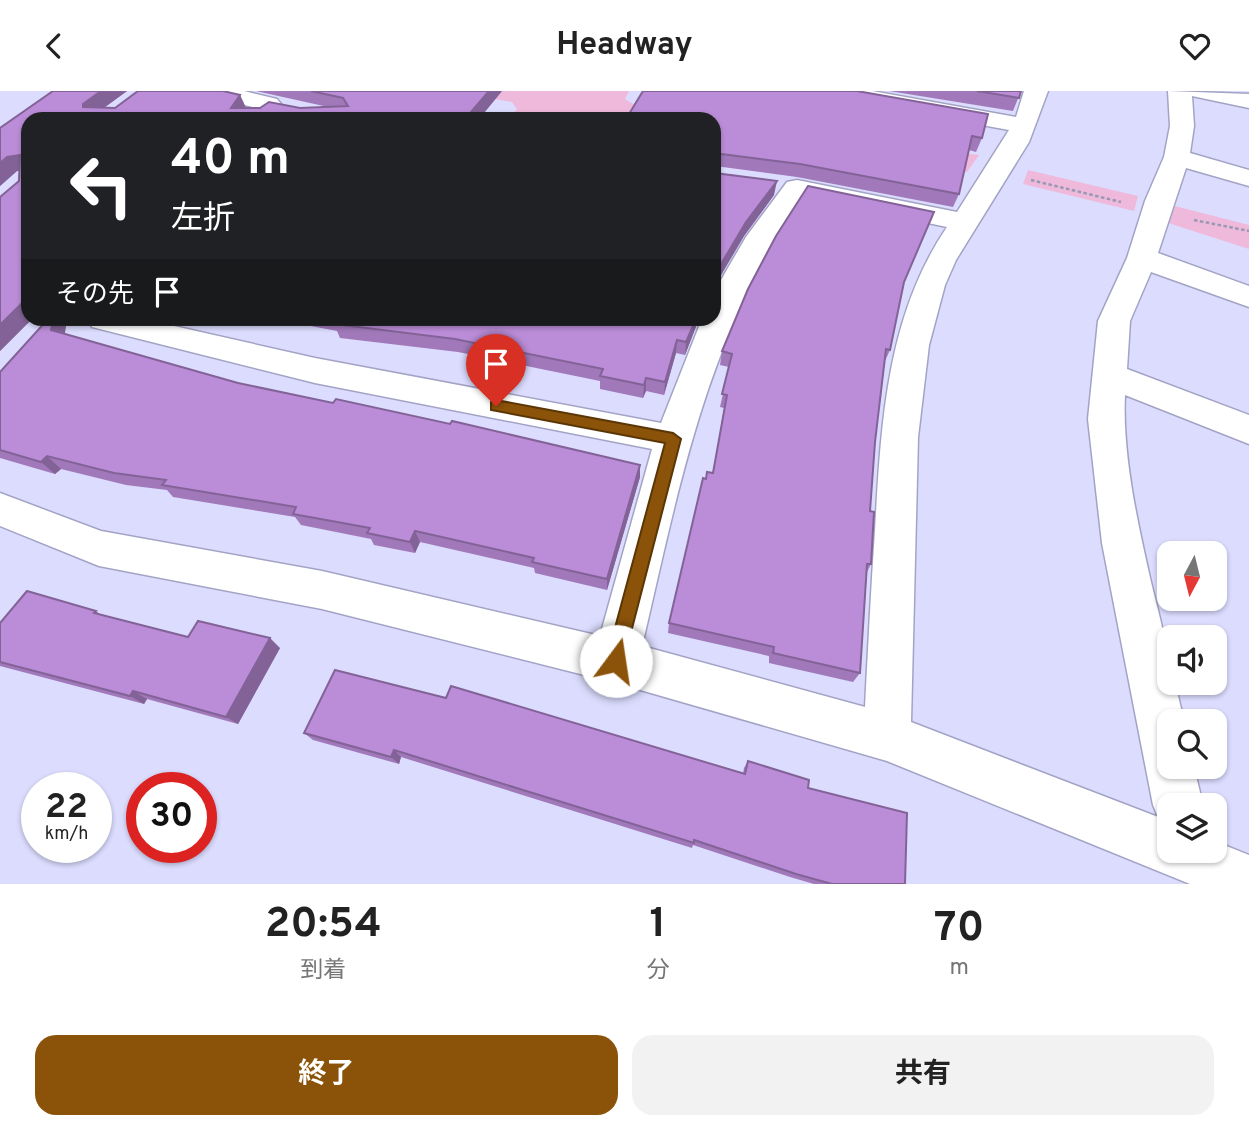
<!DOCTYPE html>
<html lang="ja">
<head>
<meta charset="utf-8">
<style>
	body { margin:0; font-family:Overpass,"Noto Sans JP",sans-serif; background:#f2f2f2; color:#222; height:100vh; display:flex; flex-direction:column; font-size:26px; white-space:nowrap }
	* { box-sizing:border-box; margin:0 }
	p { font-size:23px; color:#767676 }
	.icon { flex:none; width:38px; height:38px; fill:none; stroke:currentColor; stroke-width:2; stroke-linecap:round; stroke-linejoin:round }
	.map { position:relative; height:793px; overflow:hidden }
	.drawer { display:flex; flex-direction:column; background:#fff; flex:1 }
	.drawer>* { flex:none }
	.hud { position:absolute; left:21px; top:21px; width:700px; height:214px; border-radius:21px; box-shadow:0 2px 5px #0004; background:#202124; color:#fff; overflow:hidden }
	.needle { width:46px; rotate:187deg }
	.controls { position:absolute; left:1157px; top:450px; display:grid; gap:14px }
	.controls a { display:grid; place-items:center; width:70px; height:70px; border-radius:14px; background:#fff; box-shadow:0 2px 5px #0004; font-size:35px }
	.speed { position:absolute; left:21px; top:681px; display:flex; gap:14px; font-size:35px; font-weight:700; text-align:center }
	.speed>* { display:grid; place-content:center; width:91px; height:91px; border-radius:50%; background:#fff; box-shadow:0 2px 5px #0004; line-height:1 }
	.speed small { font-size:18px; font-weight:400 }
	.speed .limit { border:10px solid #d22; background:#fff; color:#111 }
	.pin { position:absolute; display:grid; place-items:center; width:60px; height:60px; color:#fff; margin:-72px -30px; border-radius:50% 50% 50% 0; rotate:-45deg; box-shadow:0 0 7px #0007 }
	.pin .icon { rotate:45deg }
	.me { position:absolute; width:77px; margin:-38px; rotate:14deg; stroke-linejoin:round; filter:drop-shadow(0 0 5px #0008) }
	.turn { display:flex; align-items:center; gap:24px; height:147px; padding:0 35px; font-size:32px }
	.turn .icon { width:91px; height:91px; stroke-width:2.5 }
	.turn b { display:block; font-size:49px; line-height:60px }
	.then { display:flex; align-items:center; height:66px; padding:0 35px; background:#0003; gap:14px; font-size:26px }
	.eta { display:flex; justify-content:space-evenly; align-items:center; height:119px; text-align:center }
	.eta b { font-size:42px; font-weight:700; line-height:49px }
	.cta { display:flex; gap:14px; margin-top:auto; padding:14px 35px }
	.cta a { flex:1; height:80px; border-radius:21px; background:#8b5309; color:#fff; font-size:28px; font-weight:700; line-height:80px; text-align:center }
	.cta a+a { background:#f2f2f2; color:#222 }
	header { display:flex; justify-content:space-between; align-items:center; height:91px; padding:0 35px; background:#fff; font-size:32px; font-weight:700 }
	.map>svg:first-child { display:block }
	.green { fill:#efb9dc }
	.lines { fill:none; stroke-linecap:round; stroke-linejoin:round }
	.street-casing { stroke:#a3a4c5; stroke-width:3 }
	.path { stroke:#9798b2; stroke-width:2.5; stroke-dasharray:3.5 2.5; stroke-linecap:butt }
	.street { fill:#fff; fill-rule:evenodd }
	.wall { fill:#a179ba }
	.shaded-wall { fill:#836397 }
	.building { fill:#bb8dd8; stroke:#836397; stroke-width:2 }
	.route { fill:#8b5309; stroke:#5a3606; stroke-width:2 }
</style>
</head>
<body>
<header><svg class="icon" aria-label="back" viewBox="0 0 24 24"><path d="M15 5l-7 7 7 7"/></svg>Headway<svg class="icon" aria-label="heart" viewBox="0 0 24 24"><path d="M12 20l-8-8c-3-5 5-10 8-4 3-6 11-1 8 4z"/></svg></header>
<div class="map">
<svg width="1249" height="793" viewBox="0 0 1249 793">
	<rect width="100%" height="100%" fill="#dbdcfe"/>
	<g class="green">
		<path d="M450,0h179l-4,8 16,10 338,46 -12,17 -97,-17 -156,-36h-205l8,-10 -5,-7z"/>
		<path d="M1028,79l110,26 -4,15 -111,-27z"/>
		<path d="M1167,113l82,21v24l-84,-27z"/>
	</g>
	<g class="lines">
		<defs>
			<g id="street">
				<path d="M203,0h41l33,8 4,5 -4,5 -8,2 -62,-15z"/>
				<path d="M822,0h50l144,26 8,-26h24l-19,51 -73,118 -11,25 -16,60 -11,92 -7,285 247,95 -5,-12 -51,-262 -14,-124 10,-98 29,-63 18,-57 19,-44 6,-31 -2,-35 81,3v14l-57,-12 2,30 -4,27 59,17v16l-63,-18 -28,85 91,33v21l-98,-35 -21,49 -3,48 122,46v29l-124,-49c-3,59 13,130 26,187 8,33 18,66 18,101h6l9,38h-15v46h25l9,38h-34v46h45v-10l35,14v29h-59l-303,-123 -271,-78 -294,-74 -223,-43 -99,-40v-33l101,38 221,40 278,65 52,-187 -337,-66 -223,-56 -5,-8h56l172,39 346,65 41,-104h12v-27l32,-55 41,-55 10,-2 160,32 52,-82 -175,-32 -8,-2zM804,106l143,30c-61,90 -66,198 -72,303 -4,59 -7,118 -10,177l-223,-61c37,-158 65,-314 162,-449z"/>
			</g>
		</defs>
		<use href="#street" class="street-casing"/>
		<g class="path">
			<path d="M1031,89l90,22"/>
			<path d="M1194,129l55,11"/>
		</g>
		<use href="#street" class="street"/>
	</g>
	<g class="wall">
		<path d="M53,0h74l-23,17h11l23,-17h85l17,4 6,13h14l9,-6 31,6 28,-1 -72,-16h246l-23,28h-451v200h4l-32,32v-154l19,-16 1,-10h-3l-17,15v-58z"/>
		<path d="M857,0l125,47 -6,14 -7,-2 -10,44 -6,13 -156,-30 -82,-11v7l59,22 -30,41 -30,51v-168z"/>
		<path d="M889,0h132l-8,20z"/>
		<path d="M904,192l-14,67 -5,11 -10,81 -5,69 1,53 -4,8 -7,101 -7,9 -84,-19v-7l-101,-23 1,-10 37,-144 7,-6 11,-65 -4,-1 9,-40 -9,-2 2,-14z"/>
		<path d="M48,228h12l6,6 -1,9 173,49 402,94 -33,113 -72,-17 -1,-5 -114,-26 -5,11 -41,-8 -3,-6 -70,-14 -6,-8 -122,-20 -6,-7 -41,-5 -65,-16 -6,5 -55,-16v-86z"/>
		<path d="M274,228h425l-14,36 -9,-2 -12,42 -18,-4 -3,7 -43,-9v-8l-142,-29 -118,-14 -3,-7z"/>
		<path d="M96,520l6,5 86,21 92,11 -42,76 -91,-25 -3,5 -144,-38v-43z"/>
		<path d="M304,642l439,41 1,-6 4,-7 60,27 97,96h-91l-24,-7 -97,-32 -1,3 -291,-91 -2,7 -86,-24z"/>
	</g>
	<g class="shaded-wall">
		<path d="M101,0h26l-36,26 -8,-10v-3z"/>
		<path d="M489,0h13l-23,28h-14z"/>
		<path d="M240,4l6,13h-15z"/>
		<path d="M20,64l8,14 -11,2 -17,15v-23l7,-6z"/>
		<path d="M777,90l-3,14 -30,41 -30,51v-11l32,-54z"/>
		<path d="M22,212l6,7v9h4l-32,32v-26z"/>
		<path d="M53,228h7l6,6 -3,19 -12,-14z"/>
		<path d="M696,228h3l-14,36 1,-13z"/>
		<path d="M677,249l-1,13 -12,42 1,-13z"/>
		<path d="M646,287v13l-3,7 1,-13z"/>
		<path d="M47,365l14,13 -6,5 -14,-12z"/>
		<path d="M640,374v12l-33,113v-11z"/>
		<path d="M415,440l5,11 -5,11 -5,-11z"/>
		<path d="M270,547l10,10 -42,76 -12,-7z"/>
		<path d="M133,600l14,8 -3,5 -14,-8z"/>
		<path d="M394,659l7,7 -2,7 -8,-7z"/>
	</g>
	<g class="building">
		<path d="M53,0h48l-18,13v3l32,1 23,-17h85l17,4 -9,13h29l9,-6 31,6 48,-2 -5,-8 -32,-7h178l-24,28h-437v184h-6l-22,22v-128l19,-16 1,-26 -13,2 -7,6v-35z"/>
		<path d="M643,0h214l131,23 -6,24 -10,-2 -13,58 -159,-30 -86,-11v-34h-88z"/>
		<path d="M977,0h44l-2,7z"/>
		<path d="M714,65l1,17 62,8 -31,41 -32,54z"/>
		<path d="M808,95l126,26 -30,70 -14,68 -4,-1 -11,93 -5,69 4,1 -3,52h-4l-7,109 -87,-20 1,-6 -105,-24 34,-145 3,1 1,-7 6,1 14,-78 -5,-1 10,-40 -10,-3 26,-62 28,-53z"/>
		<path d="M48,228h5l-2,11 187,53 95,20 3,-4 114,25 2,-3 188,44 -33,114 -75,-17 2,-4 -119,-27 -5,11 -43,-9 3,-5 -77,-14 3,-7 -134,-22 4,-5 -52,-7 -67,-17 -6,6 -41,-12v-78z"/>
		<path d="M336,228h360l-10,23 -9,-2 -12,42 -19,-4 -2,7 -44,-9 3,-7 -148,-30 -121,-15 4,-5z"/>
		<path d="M27,500l69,20 -2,2 94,24 10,-16 72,17 -44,79 -93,-26 -3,5 -130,-34v-39z"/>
		<path d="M335,579l111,28 5,-12 294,88 3,-13 61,19 -1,8 99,25 -2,71h-73l-36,-10 -102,-34v3l-300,-93 -3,7 -87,-24z"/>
	</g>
	<path class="route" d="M496,309l177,33 8,6 -59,228 -6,3 -7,-3 -3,-6 59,-218 -174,-33v-8z"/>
</svg>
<div class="controls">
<a><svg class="needle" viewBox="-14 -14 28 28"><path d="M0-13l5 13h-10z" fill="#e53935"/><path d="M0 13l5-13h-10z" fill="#767676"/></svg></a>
<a><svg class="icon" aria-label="sound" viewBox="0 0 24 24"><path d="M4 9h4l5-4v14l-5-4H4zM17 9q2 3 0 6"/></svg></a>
<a><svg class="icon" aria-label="search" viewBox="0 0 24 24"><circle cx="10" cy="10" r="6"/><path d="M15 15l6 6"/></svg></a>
<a><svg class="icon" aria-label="layers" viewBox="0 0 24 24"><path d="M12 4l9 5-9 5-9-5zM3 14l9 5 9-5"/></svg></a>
</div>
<div class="speed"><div>22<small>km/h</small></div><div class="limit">30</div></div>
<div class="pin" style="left:496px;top:315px;background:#d93025"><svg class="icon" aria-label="arrive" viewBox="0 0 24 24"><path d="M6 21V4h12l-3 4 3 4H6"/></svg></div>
<svg class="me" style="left:616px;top:570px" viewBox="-20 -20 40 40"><circle r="19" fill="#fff"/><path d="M0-13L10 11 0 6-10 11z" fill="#8b5309"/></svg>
<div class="hud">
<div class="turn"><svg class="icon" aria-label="left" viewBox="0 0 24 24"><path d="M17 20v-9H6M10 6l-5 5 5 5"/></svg><div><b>40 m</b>左折</div></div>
<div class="then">その先<svg class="icon" aria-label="arrive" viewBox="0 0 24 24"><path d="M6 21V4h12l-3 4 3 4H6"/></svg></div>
</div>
</div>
<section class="drawer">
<div class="eta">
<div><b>20:54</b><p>到着</p></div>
<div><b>1</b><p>分</p></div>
<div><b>70</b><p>m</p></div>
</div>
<div class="cta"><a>終了</a><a>共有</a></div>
</section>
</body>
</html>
